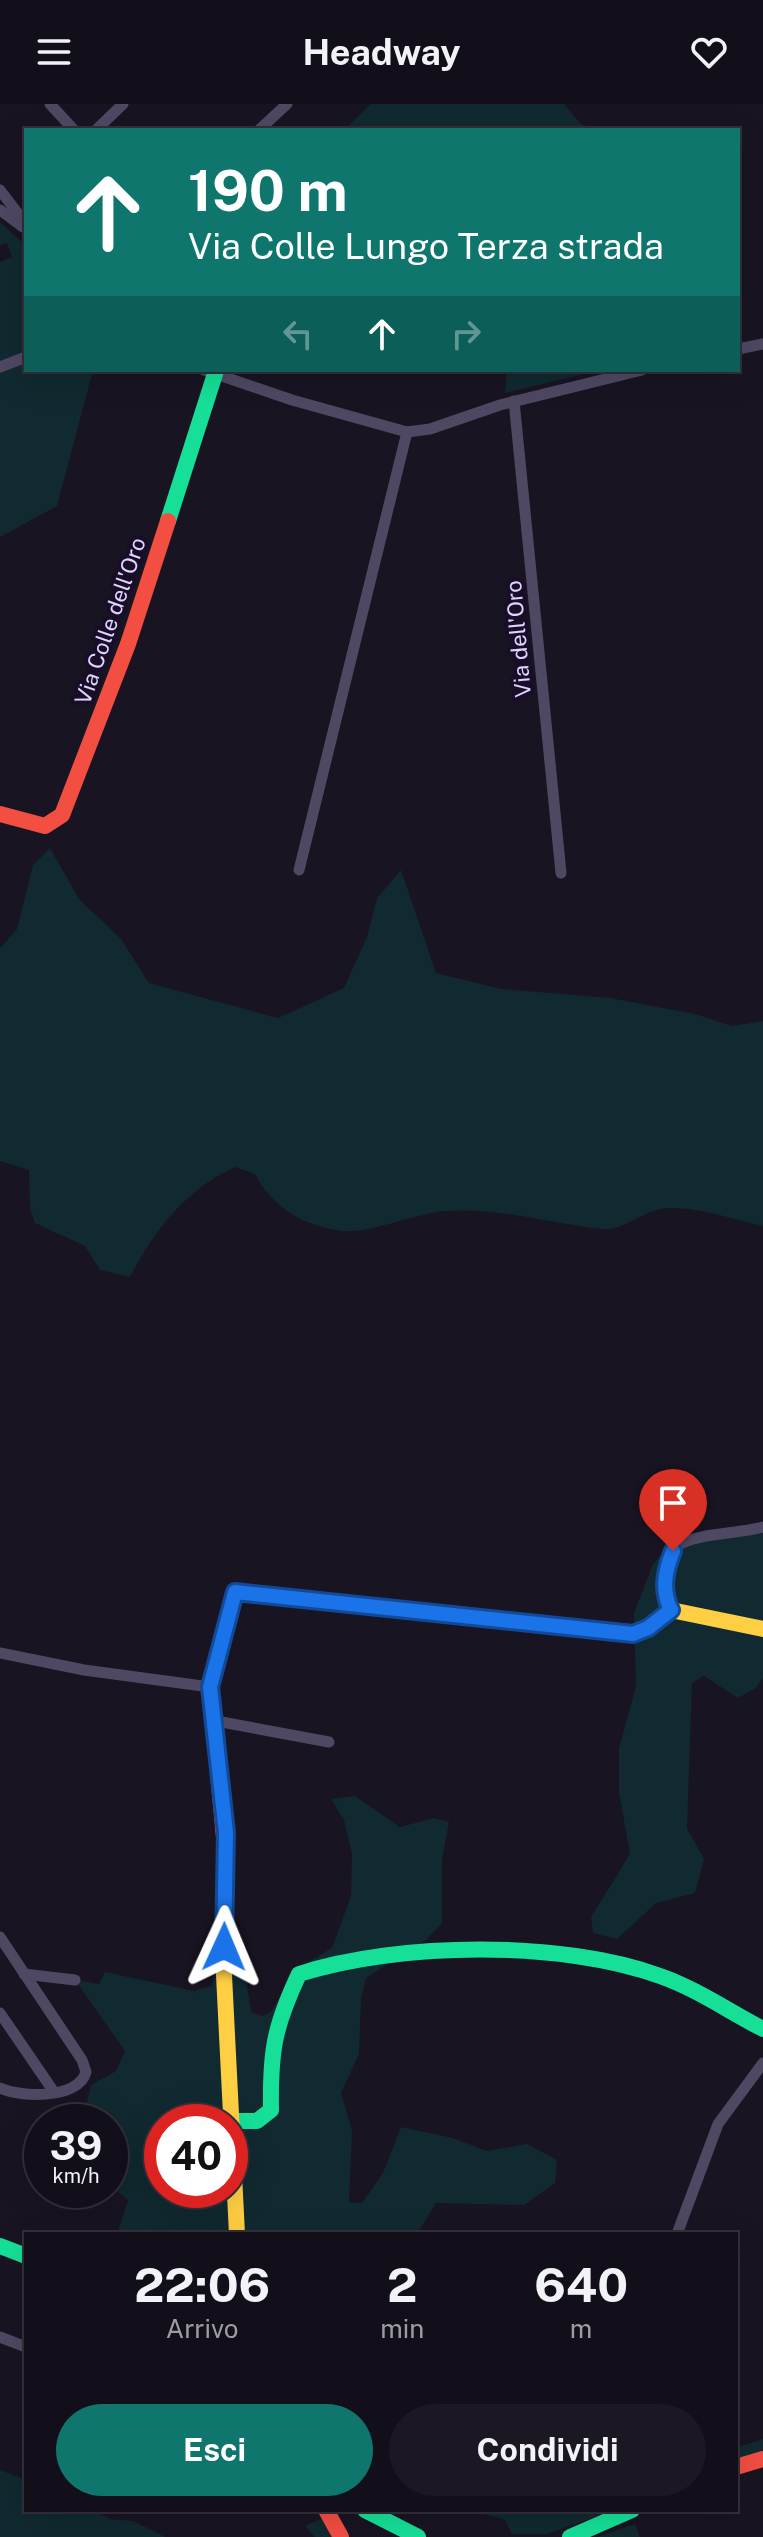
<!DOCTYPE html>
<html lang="it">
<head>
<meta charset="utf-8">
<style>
	body { margin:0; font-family:"Public Sans",sans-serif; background:#1c1823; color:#f1f3f6; height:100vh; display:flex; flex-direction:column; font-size:30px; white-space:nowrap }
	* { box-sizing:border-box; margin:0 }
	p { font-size:26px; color:#9d9ca2 }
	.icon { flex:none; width:44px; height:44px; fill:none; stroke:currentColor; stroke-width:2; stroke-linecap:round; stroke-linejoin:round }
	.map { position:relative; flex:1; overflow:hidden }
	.details { position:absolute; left:24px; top:2128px; width:714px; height:280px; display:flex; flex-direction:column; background:#130f1a; border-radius:0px; box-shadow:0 8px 32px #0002,0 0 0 2px #322f39 }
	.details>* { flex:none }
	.hud { position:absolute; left:24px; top:24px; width:716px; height:244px; border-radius:0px; box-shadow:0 8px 32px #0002,0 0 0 2px #322f39; background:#0f766e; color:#fff; overflow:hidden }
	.speed { position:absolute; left:24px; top:2000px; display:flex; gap:16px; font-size:40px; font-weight:700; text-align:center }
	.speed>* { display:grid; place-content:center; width:104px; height:104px; border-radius:50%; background:#130f1a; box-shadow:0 8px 32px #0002,0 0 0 2px #322f39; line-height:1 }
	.speed small { font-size:20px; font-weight:400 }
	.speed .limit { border:12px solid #d22; background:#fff; color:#111 }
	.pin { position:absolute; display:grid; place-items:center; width:68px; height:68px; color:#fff; margin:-82px -34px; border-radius:50% 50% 50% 0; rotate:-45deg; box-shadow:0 0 8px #0007 }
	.pin .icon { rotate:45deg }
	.me { position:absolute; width:88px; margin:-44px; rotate:1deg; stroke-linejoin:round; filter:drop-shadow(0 0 6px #0008) }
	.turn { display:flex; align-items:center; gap:28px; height:168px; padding:0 32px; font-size:36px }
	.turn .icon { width:104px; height:104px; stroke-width:2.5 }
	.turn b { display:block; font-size:56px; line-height:68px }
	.lanes { display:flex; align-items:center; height:76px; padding:0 32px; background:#0003; justify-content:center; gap:40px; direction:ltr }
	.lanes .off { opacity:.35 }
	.eta { display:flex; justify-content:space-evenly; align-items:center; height:136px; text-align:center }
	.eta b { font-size:48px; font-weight:700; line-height:56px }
	.button { display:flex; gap:16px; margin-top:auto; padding:16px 32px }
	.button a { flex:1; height:92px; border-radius:48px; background:#0f766e; color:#fff; font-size:32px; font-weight:700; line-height:92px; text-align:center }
	.button a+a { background:#1c1823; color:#f1f3f6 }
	header { display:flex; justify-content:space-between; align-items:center; height:104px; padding:0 32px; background:#130f1a; font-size:36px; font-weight:700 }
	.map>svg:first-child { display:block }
	.green { fill:#112930; fill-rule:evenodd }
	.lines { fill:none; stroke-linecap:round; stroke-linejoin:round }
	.street { stroke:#4f4863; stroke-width:11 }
	.fast { stroke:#16e098; stroke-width:16 }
	.slow { stroke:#ffcf43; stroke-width:16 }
	.jam { stroke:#f24e42; stroke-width:16 }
	.route-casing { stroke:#114b97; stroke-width:20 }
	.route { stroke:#1a73e8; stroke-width:14 }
	.labels { text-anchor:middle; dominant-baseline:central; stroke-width:8; stroke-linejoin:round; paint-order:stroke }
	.street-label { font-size:22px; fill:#e2d4ff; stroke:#180e28 }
</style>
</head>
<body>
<header><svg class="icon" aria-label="menu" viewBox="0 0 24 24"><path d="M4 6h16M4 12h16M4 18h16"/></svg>Headway<svg class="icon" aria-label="heart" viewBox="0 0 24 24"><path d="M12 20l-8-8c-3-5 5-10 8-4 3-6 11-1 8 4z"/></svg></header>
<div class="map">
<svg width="763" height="2433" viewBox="0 0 763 2433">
	<rect width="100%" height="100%" fill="#191422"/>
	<g class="green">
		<path d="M371,0h193l16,19 12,7h-248z"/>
		<path d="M0,118l26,24v124h67l-36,136 -57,31v-275l12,-5 -5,-14 -7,2z"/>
		<path d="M507,266h93l-95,23z"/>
		<path d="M50,744l29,51 42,40 28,44 129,35 66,-30 23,-51 10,-39 24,-28 35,103 65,16 109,9 85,16 37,12 31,-5v205c-28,-6 -74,-22 -102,-17 -19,3 -39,22 -58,20 -52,-5 -104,-22 -158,-18 -29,2 -76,23 -102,20 -38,-4 -71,-24 -88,-57l-20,-7c-49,22 -81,64 -105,110l-30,-7 -15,-24 -50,-23 -5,-15 -1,-38 -29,-9v-213l17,-19 16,-64z"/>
		<path d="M763,1418v156l-7,10 -18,10 -34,-22 -12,7 -5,145 17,31 -9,34 -39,10 -39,36 -24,-6 -2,-16 39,-63 -11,-62v-44l17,-62 -2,-73 19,-49 27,-30 52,-5z"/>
		<path d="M355,1692l45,31 34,-9 15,4 -7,38v63l-16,17 -60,38 -5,20 -2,56 -18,39 11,37 -3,72 13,1 21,-30 18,-46 52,11 34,13 40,-7 30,16 -2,23 -31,22 -88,-2 -19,31h-300l11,-34 -18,-15v-63h-28l9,-37 25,-14 9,-20 -50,-71 24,4 6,-12 89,19 18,-5 7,-28 15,-10 8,5 9,59 11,4 9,-4 27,-44 34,-20 19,-52 1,-42 -8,-34 -13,-21zM162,2018h68v68h-68z"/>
		<path d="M763,2335v15l-27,8v-14z"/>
		<path d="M0,2366l26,10v30h65l20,9 22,2 32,16h-165z"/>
		<path d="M470,2406h143l-66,24h-35l-7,-14z"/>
		<path d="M325,2413l11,20h-21l-10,-11z"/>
		<path d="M635,2420l5,13h-43z"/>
	</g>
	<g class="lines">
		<g class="street">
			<path d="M50,0l24,26"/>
			<path d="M96,26l27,-26"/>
			<path d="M259,26l28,-26"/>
			<path d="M0,86l26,34"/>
			<path d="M0,106l23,17"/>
			<path d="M738,245l25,-5"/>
			<path d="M0,263l26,-10"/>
			<path d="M204,266l88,30 115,32 23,-3 70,-24 142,-35"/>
			<path d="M514,297l47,472"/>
			<path d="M299,766l108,-438"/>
			<path d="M671,1506c-10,-21 -8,-47 7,-65 21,-12 59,-11 85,-18"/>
			<path d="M0,1549l84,17 126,17"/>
			<path d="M216,1617l113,21"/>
			<path d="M0,1833l82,123 4,12c-7,27 -65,26 -86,16"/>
			<path d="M24,1870l51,6"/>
			<path d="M0,1909l54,79"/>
			<path d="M677,2130l41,-110 45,-61"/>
			<path d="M0,2233l26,10"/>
		</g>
		<g class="fast">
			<path d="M168,417l47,-147"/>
			<path d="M232,2017h25l14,-11c-1,-58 3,-83 28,-136 100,-32 262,-34 361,2 35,12 70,36 103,53"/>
			<path d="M0,2142l26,10"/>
			<path d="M365,2406l53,27"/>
			<path d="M570,2433l62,-27"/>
		</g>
		<g class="slow">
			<path d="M424,1508l209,22 15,-6 23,-18 92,19"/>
			<path d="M226,1755l-2,116 13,259"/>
		</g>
		<g class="jam">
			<path d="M0,710l45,12 17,-11 66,-171 40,-123"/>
			<path d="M226,1755l-16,-172 25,-95 189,20"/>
			<path d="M736,2363l27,-8"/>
			<path d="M326,2406l15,27"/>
		</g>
	</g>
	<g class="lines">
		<defs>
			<path id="route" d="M224,1843l2,-114 -16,-146 25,-95 398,42 15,-6 23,-18c-10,-20 -6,-39 2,-59"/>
		</defs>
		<use href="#route" class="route-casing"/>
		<use href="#route" class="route"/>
	</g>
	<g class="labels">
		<g class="street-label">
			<text transform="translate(110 517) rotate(-71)">Via Colle dell'Oro</text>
			<text transform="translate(518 535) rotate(-95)">Via dell'Oro</text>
		</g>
	</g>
</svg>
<div class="speed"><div>39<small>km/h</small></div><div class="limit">40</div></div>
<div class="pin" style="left:673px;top:1447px;background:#d93025"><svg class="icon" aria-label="arrive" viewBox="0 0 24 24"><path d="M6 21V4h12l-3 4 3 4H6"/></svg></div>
<svg class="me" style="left:224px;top:1843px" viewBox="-20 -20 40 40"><path d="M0-17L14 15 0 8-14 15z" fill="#1a73e8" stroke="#fff" stroke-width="4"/></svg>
<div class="hud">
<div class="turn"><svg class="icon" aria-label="ahead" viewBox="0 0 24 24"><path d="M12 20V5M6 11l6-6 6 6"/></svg><div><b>190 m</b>Via Colle Lungo Terza strada</div></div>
<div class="lanes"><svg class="icon off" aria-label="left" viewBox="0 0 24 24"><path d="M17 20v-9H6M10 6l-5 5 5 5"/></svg><svg class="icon" aria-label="ahead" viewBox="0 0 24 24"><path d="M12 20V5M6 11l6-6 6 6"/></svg><svg class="icon off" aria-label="right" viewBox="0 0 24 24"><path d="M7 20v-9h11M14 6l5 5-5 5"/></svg></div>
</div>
<section class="details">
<div class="eta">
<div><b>22:06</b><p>Arrivo</p></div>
<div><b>2</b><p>min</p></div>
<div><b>640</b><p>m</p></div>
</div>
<div class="button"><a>Esci</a><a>Condividi</a></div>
</section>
</div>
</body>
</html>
